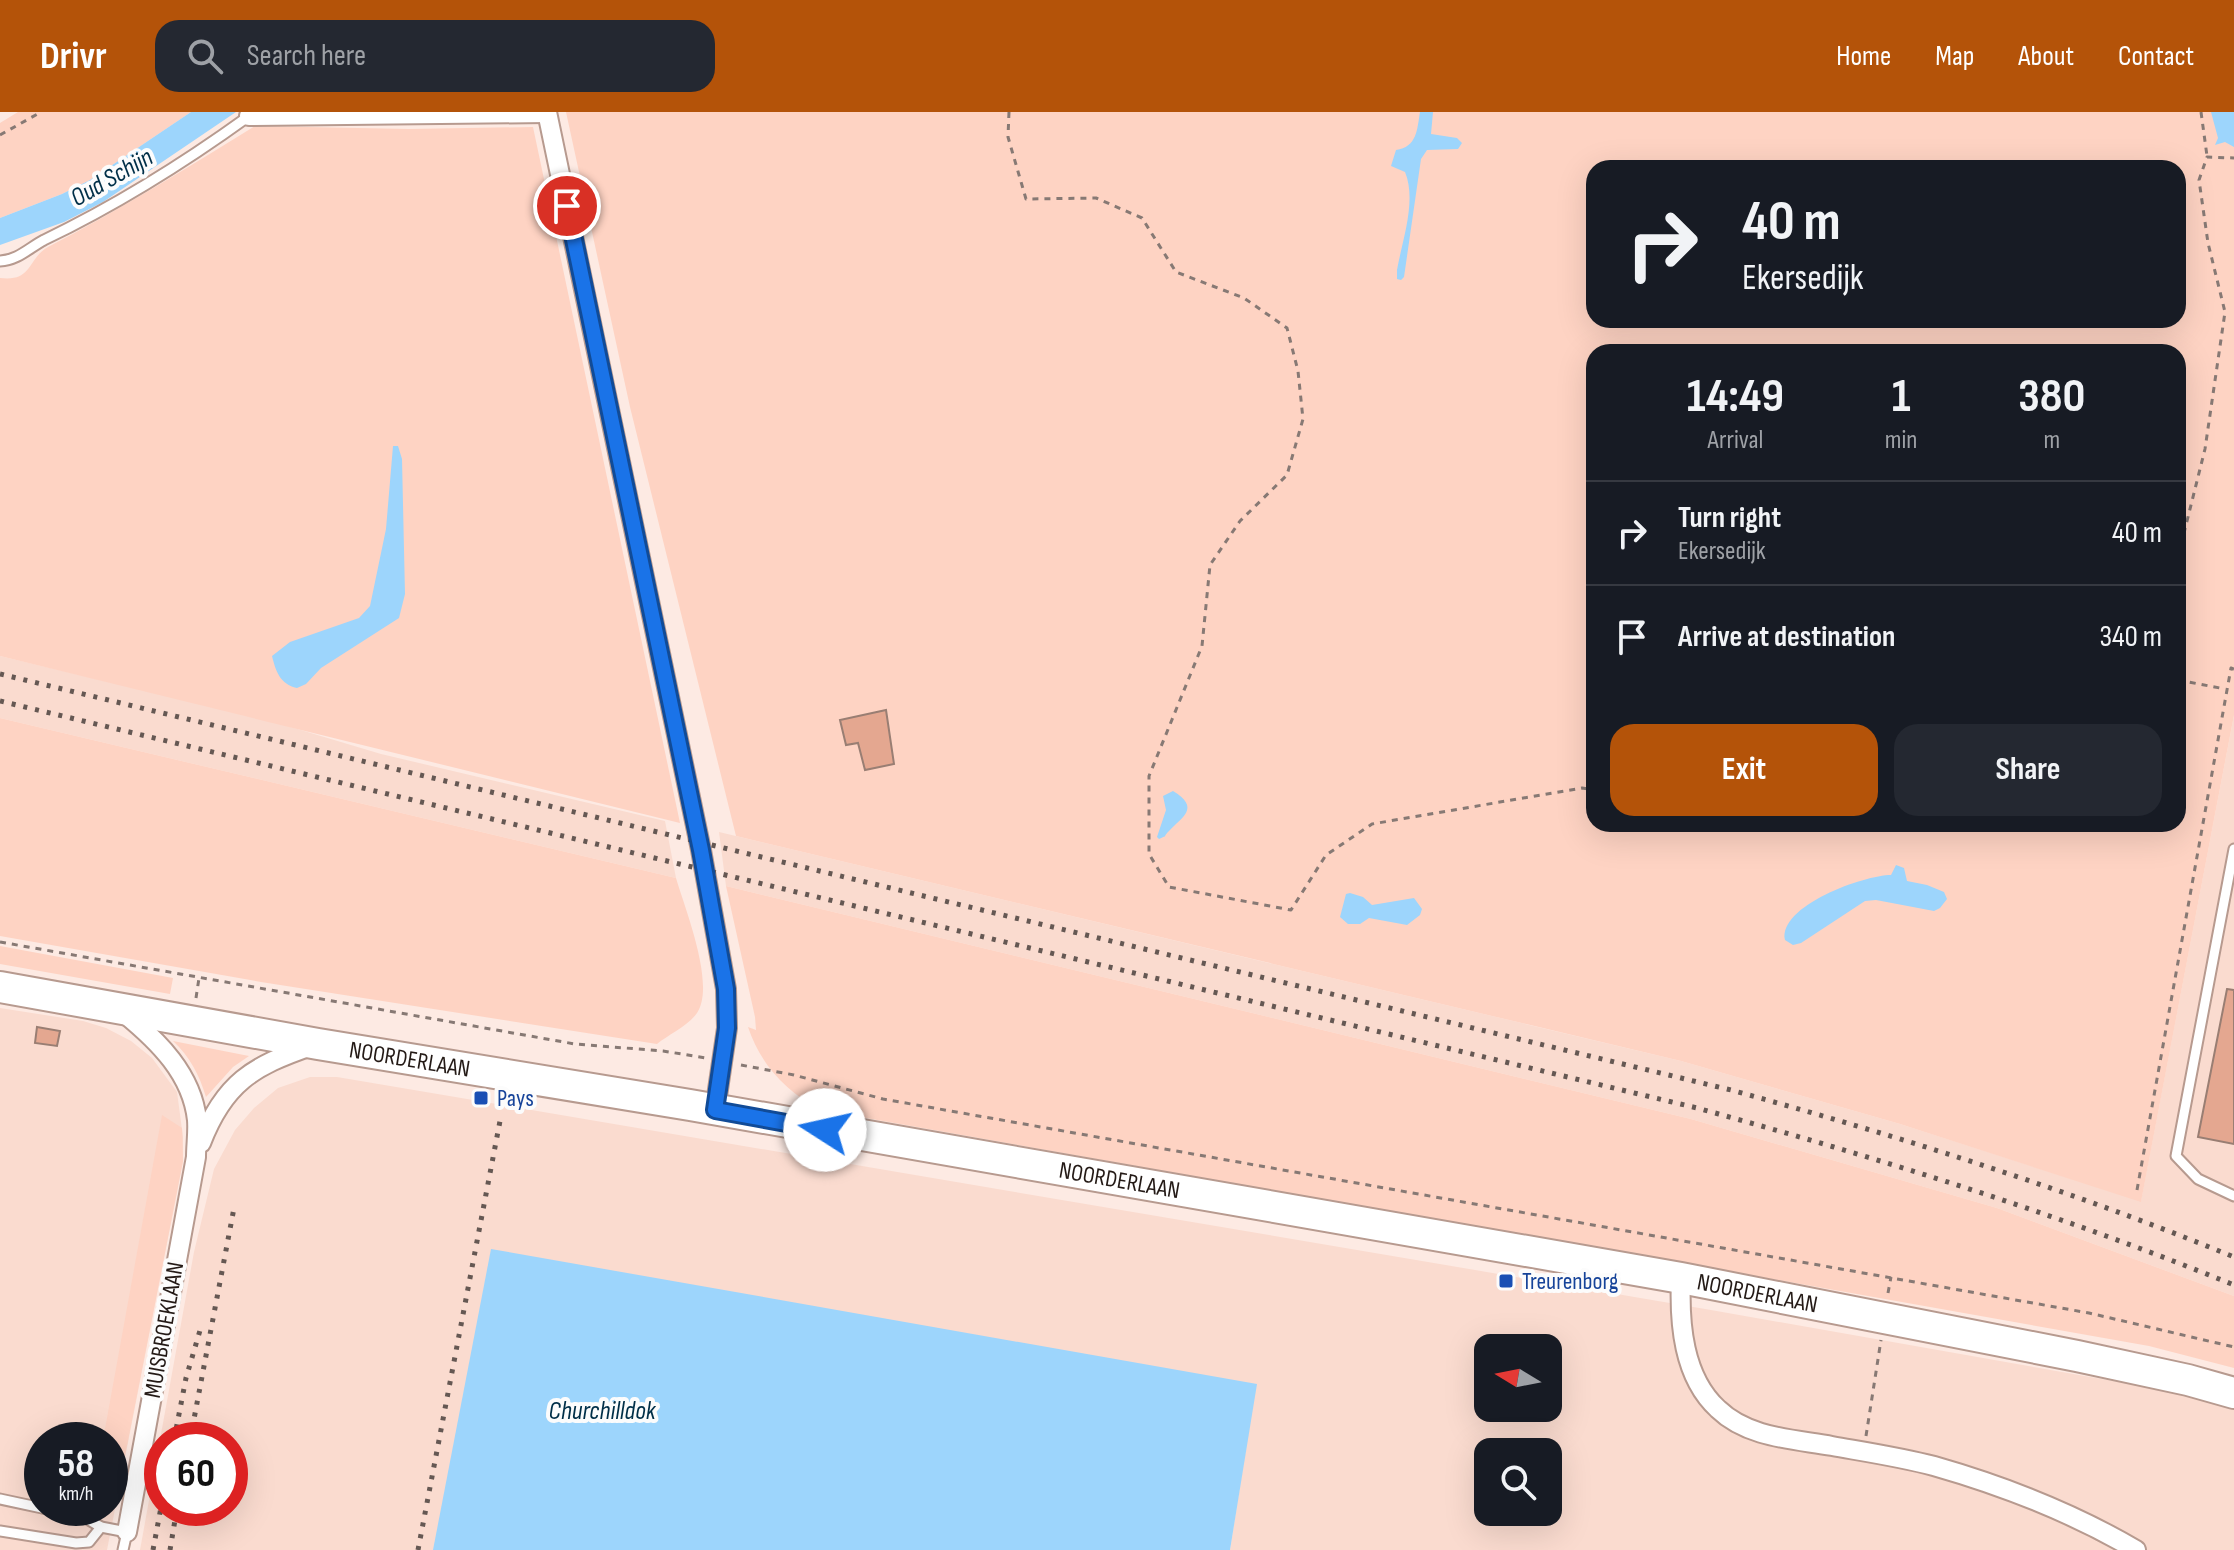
<!DOCTYPE html>
<html lang="en">
<head>
<meta charset="utf-8">
<style>
	body { margin:0; font-family:"Sofia Sans Condensed",sans-serif; background:#242831; color:#f1f3f6; height:100vh; display:flex; flex-direction:column; font-size:30px; white-space:nowrap }
	* { box-sizing:border-box; margin:0 }
	p { font-size:26px; color:#9ea1a6 }
	.icon { flex:none; width:44px; height:44px; fill:none; stroke:currentColor; stroke-width:2; stroke-linecap:round; stroke-linejoin:round }
	.map { position:relative; flex:1; overflow:hidden }
	.sheet { position:absolute; left:1586px; top:232px; width:600px; height:488px; display:flex; flex-direction:column; background:#171b24; border-radius:24px; box-shadow:0 8px 32px #0002 }
	.sheet>* { flex:none }
	.banner { position:absolute; left:1586px; top:48px; width:600px; height:168px; border-radius:24px; box-shadow:0 8px 32px #0002; background:#171b24; color:#f1f3f6; overflow:hidden }
	.needle { width:52px; rotate:280deg }
	.fabs { position:absolute; left:1474px; top:1222px; display:grid; gap:16px }
	.fabs a { display:grid; place-items:center; width:88px; height:88px; border-radius:16px; background:#171b24; box-shadow:0 8px 32px #0002; font-size:40px }
	.speed { position:absolute; left:24px; top:1310px; display:flex; gap:16px; font-size:40px; font-weight:700; text-align:center }
	.speed>* { display:grid; place-content:center; width:104px; height:104px; border-radius:50%; background:#171b24; box-shadow:0 8px 32px #0002; line-height:1 }
	.speed small { font-size:20px; font-weight:400 }
	.speed .limit { border:12px solid #d22; background:#fff; color:#111 }
	.pin { position:absolute; display:grid; place-items:center; width:68px; height:68px; color:#fff; margin:-34px; border:4px solid #fff; border-radius:50%; box-shadow:0 2px 8px #0007 }
	.me { position:absolute; width:88px; margin:-44px; rotate:280deg; stroke-linejoin:round; filter:drop-shadow(0 0 6px #0008) }
	.turn { display:flex; align-items:center; gap:28px; height:168px; padding:0 24px; font-size:36px }
	.turn .icon { width:104px; height:104px; stroke-width:2.5 }
	.turn b { display:block; font-size:56px; line-height:68px }
	.eta { display:flex; justify-content:space-evenly; align-items:center; height:136px; text-align:center }
	.eta b { font-size:48px; font-weight:700; line-height:56px }
	.button { display:flex; gap:16px; margin-top:auto; padding:16px 24px }
	.button a { flex:1; height:92px; border-radius:24px; background:#b45309; color:#fff; font-size:32px; font-weight:700; line-height:92px; text-align:center }
	.button a+a { background:#242831; color:#f1f3f6 }
	ul { padding:0; list-style:none }
	li { display:flex; align-items:center; gap:24px; height:104px; padding:0 24px; border-top:2px solid #363941 }
	li div { flex:1 }
	li b { display:block; font-size:30px }
	li em { font-style:normal }
	header { display:flex; align-items:center; gap:48px; box-sizing:border-box; height:112px; padding:0 40px; background:#b45309; color:#fff }
	header strong { font-size:38px }
	nav { display:flex; gap:44px; margin-inline-start:auto; font-size:28px }
	.search { width:560px; height:72px; background:#242831; display:flex; align-items:center; gap:20px; box-sizing:border-box; padding:0 28px; border-radius:24px; color:#9ea1a6; font-size:30px }
	.map>svg:first-child { display:block }
	.built { fill:#fadbcf; fill-rule:evenodd }
	.green { fill:#fed3c3; fill-rule:evenodd }
	.water { fill:#9dd5fc }
	.building { fill:#e4a790; stroke:#997e73; stroke-width:2 }
	.lines { fill:none; stroke-linecap:round; stroke-linejoin:round }
	.lane-casing { stroke:#b79a8f; stroke-width:13 }
	.street-casing { stroke:#b79a8f; stroke-width:22 }
	.primary-casing { stroke:#b79a8f; stroke-width:34 }
	.path { stroke:#877974; stroke-width:3; stroke-dasharray:6 6; stroke-linecap:butt }
	.lane { stroke:#fff; stroke-width:9 }
	.street { stroke:#fff; stroke-width:18 }
	.primary { stroke:#fff; stroke-width:30 }
	.rail { stroke:#655853; stroke-width:5; stroke-dasharray:4 8; stroke-linecap:butt }
	.route-casing { stroke:#114b97; stroke-width:20 }
	.route { stroke:#1a73e8; stroke-width:14 }
	.transit-dot { fill:#1a4fb4; stroke:#fcfcfc; stroke-width:3 }
	.labels { text-anchor:middle; dominant-baseline:central; stroke-width:8; stroke-linejoin:round; paint-order:stroke }
	.street-label { font-size:24px; fill:#241a16; stroke:#fcfcfc }
	.transit-label { font-size:24px; fill:#164399; stroke:#fcfcfc; text-anchor:start }
	.water-label { font-size:26px; font-style:italic; fill:#002f48; stroke:#fcfcfc }
</style>
</head>
<body>
<header>
<strong>Drivr</strong>
<div class="search"><svg class="icon" aria-label="search" viewBox="0 0 24 24"><circle cx="10" cy="10" r="6"/><path d="M15 15l6 6"/></svg>Search here</div>
<nav><a>Home</a><a>Map</a><a>About</a><a>Contact</a></nav>
</header>
<div class="map">
<svg width="2234" height="1438" viewBox="0 0 2234 1438">
	<rect width="100%" height="100%" fill="#fdeae3"/>
	<g class="built">
		<path d="M0,544l264,63 117,35 284,67 11,57 -676,-160z"/>
		<path d="M2234,603v581l-237,-88 -306,-89 -965,-233 -7,-54 962,229 219,63 241,77z"/>
		<path d="M0,896l83,13 23,7 25,13 21,17 25,34 6,45v24l-76,389h-107zM42,1328h68v68h-68z"/>
		<path d="M310,965h27l1374,233 442,78 81,19v143h-1004l26,-166 -823,166h-293l54,-298 20,-83 21,-39 19,-22 24,-20zM1488,1236h60v60h-60zM162,1328h68v68h-68zM1488,1340h60v60h-60z"/>
	</g>
	<g class="green">
		<path d="M18,0h173l-101,68 -28,14 -62,24v-95z"/>
		<path d="M566,0h1668v603l-93,487 -241,-78 -219,-63 -945,-225 -106,-429zM1594,56h584v152h-584zM1594,240h584v472h-584z"/>
		<path d="M255,14l154,3 124,-2 147,696 -680,-167v-378c33,4 27,-19 48,-31 71,-37 139,-79 207,-121z"/>
		<path d="M0,606l676,160c9,31 40,107 21,135 -8,12 -29,22 -40,31l-396,-62 -261,-46z"/>
		<path d="M726,774l965,233 306,89 237,88v72l-85,-22 -1328,-236c-36,-19 -60,-45 -73,-83l8,3 -1,-13z"/>
		<path d="M0,834l173,32 -3,16 -170,-30z"/>
		<path d="M173,929l76,15 -16,11 -27,30c-7,-23 -16,-40 -33,-56z"/>
		<path d="M162,1003l20,13 1,33 -63,320 -10,-1v-40h-7z"/>
	</g>
	<g class="water">
		<path d="M191,0h45l-133,90 -39,20 -64,23v-27l62,-24 28,-14z"/>
		<path d="M1420,0h13l-2,22 26,4 5,5 -4,6 -31,1 -6,9 -17,118 -3,3 -4,-1v-9c5,-29 20,-69 8,-98l-14,-6 5,-16c21,-3 21,-20 24,-38z"/>
		<path d="M2211,0h23v35l-9,-5 -10,3 3,-7z"/>
		<path d="M393,334h5l4,13 3,135 -6,24 -78,50 -15,16 -9,4c-17,-4 -21,-16 -25,-32l18,-14 69,-24 11,-12 16,-77z"/>
		<path d="M1173,679c28,17 9,26 -4,40 -8,8 1,3 -10,8l-2,-2 9,-27 -3,-14z"/>
		<path d="M1896,753l8,3 3,13 20,4 17,7 3,7 -7,9 -6,3 -58,-11 -11,1 -64,42 -8,2 -8,-5c-7,-34 79,-65 106,-65z"/>
		<path d="M1350,781l13,4 9,8 42,-7 8,11 -2,6 -13,10 -38,-7 -9,6h-12l-8,-7 6,-23z"/>
		<path d="M491,1137l766,135 -27,166h-797z"/>
	</g>
	<g class="building">
		<path d="M886,598l8,54 -29,6 -7,-27 -12,2 -6,-25z"/>
		<path d="M2227,877l7,1v154l-36,-7z"/>
		<path d="M37,915l23,4 -3,15 -22,-3z"/>
	</g>
	<g class="lines">
		<defs>
			<g id="lane">
				<path d="M0,149c18,-1 29,-13 44,-21 73,-35 140,-77 205,-124"/>
				<path d="M2234,737l-58,307 22,23 36,17"/>
				<path d="M0,1387l42,9"/>
				<path d="M43,1396l39,8 19,11 26,5 -4,18"/>
				<path d="M0,1419l76,12 13,-1 12,-15"/>
			</g>
			<g id="street">
				<path d="M547,0l154,738 25,139 1,39 -12,82"/>
				<path d="M249,4l298,-3"/>
				<path d="M125,902c33,27 67,60 72,106 1,12 -1,25 -1,37l-69,375"/>
				<path d="M201,1031c23,-60 52,-77 110,-97"/>
				<path d="M1681,1166c-2,45 2,99 37,131 30,29 75,30 114,37 34,6 68,11 102,20 70,20 139,47 202,84"/>
			</g>
			<g id="primary">
				<path id="s1" d="M0,875l318,57 372,61 991,173 396,78 111,24 46,13"/>
			</g>
		</defs>
		<use href="#lane" class="lane-casing"/>
		<use href="#street" class="street-casing"/>
		<use href="#primary" class="primary-casing"/>
		<g class="path">
			<path d="M1009,0l-1,25 18,62 70,-1 46,20 34,54 68,26 43,30 11,43 5,48 -16,56 -47,46 -30,44 -8,81 -53,130v78l20,33 122,23 35,-55 46,-31 210,-36 12,2"/>
			<path d="M2201,0l6,44"/>
			<path d="M0,23l41,-23"/>
			<path d="M2178,445l27,-108 20,-137 -17,-69 -9,-63 8,-23 27,1"/>
			<path d="M2178,568l47,9"/>
			<path d="M0,830l575,102 88,7 43,7"/>
			<path d="M196,886l3,-20"/>
			<path d="M741,953l53,10 89,24 1206,214 145,34"/>
			<path d="M2137,1078l90,-500 4,-22 3,1"/>
			<path d="M1888,1181l3,-16"/>
			<path d="M1866,1324l15,-96"/>
		</g>
		<use href="#lane" class="lane"/>
		<use href="#street" class="street"/>
		<use href="#primary" class="primary"/>
		<g class="rail">
			<path d="M0,562l1731,416c171,47 339,100 503,167"/>
			<path d="M0,589l1697,407c182,50 362,106 537,177"/>
			<path d="M174,1328l12,-62 15,-51"/>
			<path d="M190,1328l44,-232"/>
			<path d="M153,1438l9,-48"/>
			<path d="M170,1438l7,-42"/>
			<path d="M418,1438l82,-429"/>
		</g>
	</g>
	<g class="lines">
		<defs>
			<path id="route" d="M567,94l134,644 25,139 1,39 -12,82 110,20"/>
		</defs>
		<use href="#route" class="route-casing"/>
		<use href="#route" class="route"/>
	</g>
	<g class="transit-dot">
		<rect x="473" y="978" width="16" height="16" rx="4"/>
		<rect x="1498" y="1161" width="16" height="16" rx="4"/>
	</g>
	<g class="labels">
		<g class="street-label">
			<text stroke="none"><textPath href="#s1" startOffset="416">NOORDERLAAN</textPath></text>
			<text stroke="none"><textPath href="#s1" startOffset="1136">NOORDERLAAN</textPath></text>
			<text stroke="none"><textPath href="#s1" startOffset="1784">NOORDERLAAN</textPath></text>
			<text transform="translate(164 1218) rotate(-80)">MUISBROEKLAAN</text>
		</g>
		<g class="transit-label">
			<text x="497" y="986">Pays</text>
			<text x="1522" y="1169">Treurenborg</text>
		</g>
		<g class="water-label">
			<text transform="translate(112 66) rotate(-30)">Oud Schijn</text>
			<text x="602" y="1299">Churchilldok</text>
		</g>
	</g>
</svg>
<div class="fabs">
<a><svg class="needle" viewBox="-14 -14 28 28"><path d="M0-13l5 13h-10z" fill="#e53935"/><path d="M0 13l5-13h-10z" fill="#9ea1a6"/></svg></a>
<a><svg class="icon" aria-label="search" viewBox="0 0 24 24"><circle cx="10" cy="10" r="6"/><path d="M15 15l6 6"/></svg></a>
</div>
<div class="speed"><div>58<small>km/h</small></div><div class="limit">60</div></div>
<div class="pin" style="left:567px;top:94px;background:#d93025"><svg class="icon" aria-label="arrive" viewBox="0 0 24 24"><path d="M6 21V4h12l-3 4 3 4H6"/></svg></div>
<svg class="me" style="left:825px;top:1018px" viewBox="-20 -20 40 40"><circle r="19" fill="#fff"/><path d="M0-13L10 11 0 6-10 11z" fill="#1a73e8"/></svg>
<div class="banner">
<div class="turn"><svg class="icon" aria-label="right" viewBox="0 0 24 24"><path d="M7 20v-9h11M14 6l5 5-5 5"/></svg><div><b>40 m</b>Ekersedijk</div></div>
</div>
<section class="sheet">
<div class="eta">
<div><b>14:49</b><p>Arrival</p></div>
<div><b>1</b><p>min</p></div>
<div><b>380</b><p>m</p></div>
</div>
<ul>
<li><svg class="icon" aria-label="right" viewBox="0 0 24 24"><path d="M7 20v-9h11M14 6l5 5-5 5"/></svg><div><b>Turn right</b><p>Ekersedijk</p></div><em>40 m</em></li>
<li><svg class="icon" aria-label="arrive" viewBox="0 0 24 24"><path d="M6 21V4h12l-3 4 3 4H6"/></svg><div><b>Arrive at destination</b></div><em>340 m</em></li>
</ul>
<div class="button"><a>Exit</a><a>Share</a></div>
</section>
</div>
</body>
</html>
